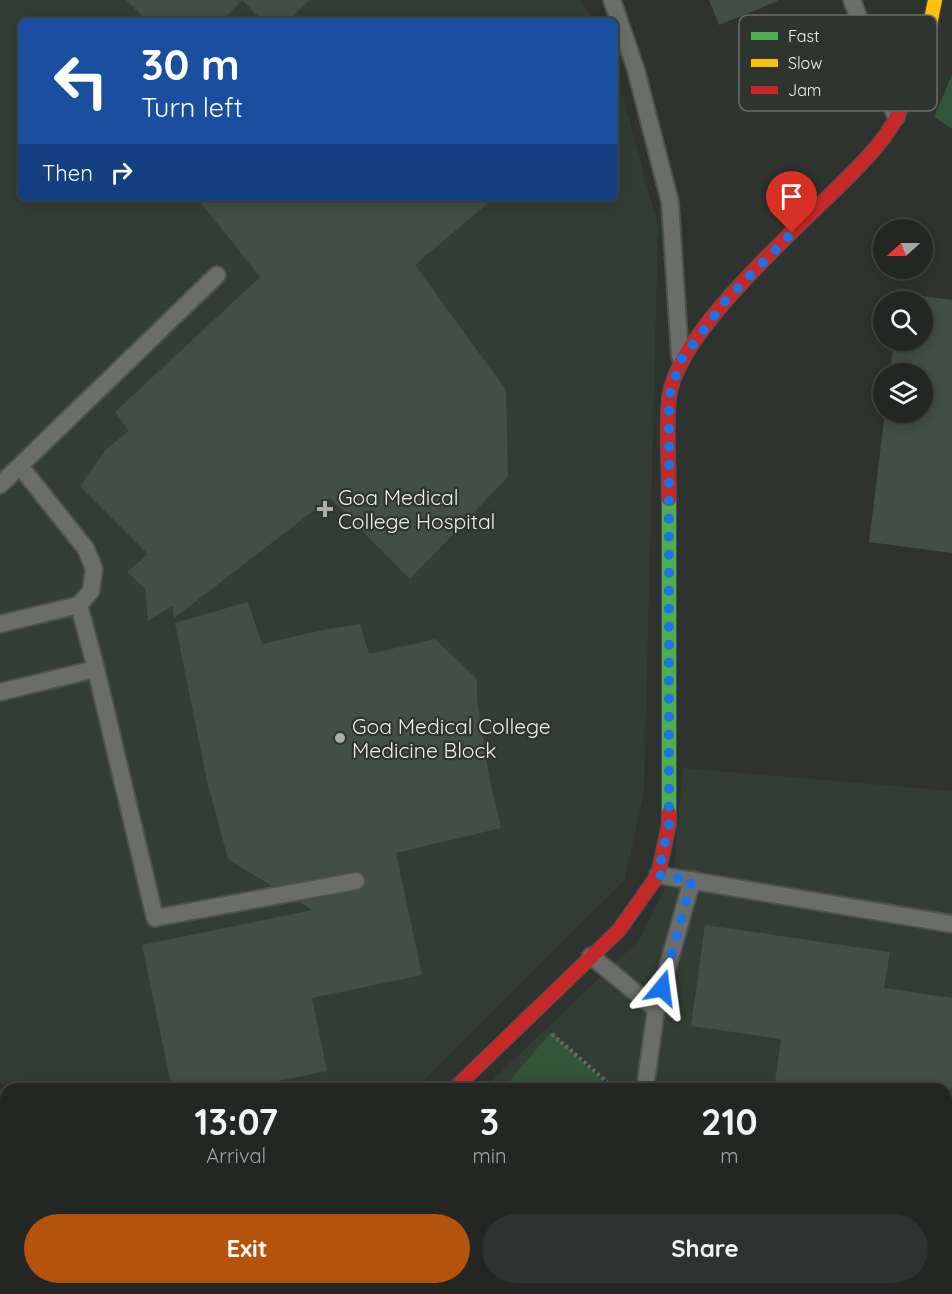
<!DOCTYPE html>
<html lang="en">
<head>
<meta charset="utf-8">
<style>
	body { margin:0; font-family:Quicksand,sans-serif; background:#2f3230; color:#f1f3f6; height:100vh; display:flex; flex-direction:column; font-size:22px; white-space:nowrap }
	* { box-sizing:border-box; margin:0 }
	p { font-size:20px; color:#a3a5a6 }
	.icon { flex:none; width:33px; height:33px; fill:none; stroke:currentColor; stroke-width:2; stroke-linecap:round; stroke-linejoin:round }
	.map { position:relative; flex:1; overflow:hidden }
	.panel { position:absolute; left:0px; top:1083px; width:952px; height:212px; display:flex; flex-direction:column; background:#232623; border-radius:18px 18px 0 0; box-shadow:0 3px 15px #0003,0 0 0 2px #404341 }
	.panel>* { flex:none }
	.guide { position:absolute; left:18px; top:18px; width:600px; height:183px; border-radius:9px; box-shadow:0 3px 15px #0003,0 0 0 2px #404341; background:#1a4fa0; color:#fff; overflow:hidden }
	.needle { width:39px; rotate:249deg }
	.buttons { position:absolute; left:873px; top:219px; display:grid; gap:12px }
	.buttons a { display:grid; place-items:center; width:60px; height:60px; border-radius:50%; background:#232623; box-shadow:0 3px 15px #0003,0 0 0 2px #404341; font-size:30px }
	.pin { position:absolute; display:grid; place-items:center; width:51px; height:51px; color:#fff; margin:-62px -26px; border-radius:50% 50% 50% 0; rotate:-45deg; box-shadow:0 0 6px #0007 }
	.pin .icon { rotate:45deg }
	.me { position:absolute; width:66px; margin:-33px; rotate:16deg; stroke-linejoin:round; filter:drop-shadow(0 0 4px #0008) }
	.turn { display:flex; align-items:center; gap:21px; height:126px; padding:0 24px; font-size:27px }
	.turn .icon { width:78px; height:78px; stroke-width:2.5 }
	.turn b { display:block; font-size:42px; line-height:51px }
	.then { display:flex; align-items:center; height:57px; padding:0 24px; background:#0003; gap:12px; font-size:22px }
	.eta { display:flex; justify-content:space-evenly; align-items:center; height:102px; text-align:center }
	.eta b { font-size:36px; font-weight:700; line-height:42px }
	.action { display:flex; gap:12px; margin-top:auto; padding:12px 24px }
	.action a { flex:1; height:69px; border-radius:36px; background:#b45309; color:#fff; font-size:24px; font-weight:700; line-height:69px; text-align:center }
	.action a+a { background:#2f3230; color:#f1f3f6 }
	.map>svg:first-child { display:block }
	.built { fill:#323e34 }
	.green { fill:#325639 }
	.building { fill:#414f44 }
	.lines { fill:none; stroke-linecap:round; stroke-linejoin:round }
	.lane-casing { stroke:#4e524e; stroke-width:20 }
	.street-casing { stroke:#4e524e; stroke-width:34 }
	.fast-casing { stroke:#4e524e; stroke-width:16 }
	.slow-casing { stroke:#4e524e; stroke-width:16 }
	.jam-casing { stroke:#4e524e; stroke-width:16 }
	.path { stroke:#666a66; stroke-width:4; stroke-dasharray:3 3; stroke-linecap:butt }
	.lane { stroke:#6a6d6a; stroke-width:16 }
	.street { stroke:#6a6d6a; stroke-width:32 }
	.fast { stroke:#4caf50; stroke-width:14 }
	.slow { stroke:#ffc107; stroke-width:14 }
	.jam { stroke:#c62828; stroke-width:14 }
	.route { stroke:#1a73e8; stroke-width:10; stroke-dasharray:0 18 }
	.poi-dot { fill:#a9aea9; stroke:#2d352e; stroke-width:2 }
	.labels { text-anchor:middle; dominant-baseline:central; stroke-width:4.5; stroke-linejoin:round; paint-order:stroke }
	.poi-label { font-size:21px; fill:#ebf0eb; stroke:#2d352e; text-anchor:start }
	.key { fill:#2d352e; stroke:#666d67; stroke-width:1.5 }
	.key-label { font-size:16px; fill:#ebf0eb }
</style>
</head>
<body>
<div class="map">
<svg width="952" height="1294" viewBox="0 0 952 1294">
	<rect width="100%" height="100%" fill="#2f332f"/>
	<g class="built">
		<path d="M0,0h580l14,21h-573v177h594v-131l43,160 -14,563 -19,90 -210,209h-408l-7,-7z"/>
		<path d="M683,768l269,23v503h-683l5,-6h672v-199h-463l156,-149 35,-70z"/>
	</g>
	<g class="green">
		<path d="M952,75v54l-18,-12z"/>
		<path d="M551,1032l59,57h-107z"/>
	</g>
	<g class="building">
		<path d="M126,0h183l-21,21h-25l-21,-21 -20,21h-75z"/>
		<path d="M709,0h68l1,1 -59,24z"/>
		<path d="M197,198h297l-79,67 91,125 2,87 -98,102 -80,-81 -156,120 -2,-12 -24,15 -3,-32 -18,-17 21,-18 -68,-68 26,-37 23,-18 -14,-19 145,-135z"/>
		<path d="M899,293l53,7v253l-83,-11 16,-130h37v-38h-32l4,-34h28v-38h-24z"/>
		<path d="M248,602l14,42 65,-15 33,-5 9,30 66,-15 42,40v21l12,76 12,52 -105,25 26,122 -110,23 15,73 -88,18h-67l-30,-144 170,-35 -13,-8 59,-11 8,-7 -2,-10 -9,-3 -83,15 -44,-27 -21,-78 -32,-158z"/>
		<path d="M705,925l185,27 -6,36 68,10v91h-178l7,-50 -90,-13z"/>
	</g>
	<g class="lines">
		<defs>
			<g id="lane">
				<path d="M612,0l24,70 34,132 10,154"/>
				<path d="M852,0l44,117"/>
				<path d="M20,466l66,83 8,20 -3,22 -12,14"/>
				<path d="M0,485l217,-210"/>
				<path d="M0,624l79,-19 17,64 59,249 201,-37"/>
				<path d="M0,692l96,-23"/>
				<path d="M658,875l294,49"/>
				<path d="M591,956l65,53"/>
				<path d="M645,1089l11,-80 36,-129"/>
				<path d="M623,1294v-6"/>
			</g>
			<path id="street" d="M241,1294l5,-6"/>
			<path id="fast" d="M669,499v314"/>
			<g id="slow">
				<path d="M904,101l25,-71 6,-30"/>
				<path d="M0,1204l6,6"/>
				<path d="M80,1288l5,6"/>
			</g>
			<g id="jam">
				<path d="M669,499c0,-33 -3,-68 0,-101 7,-63 120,-162 166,-208 26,-26 57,-54 69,-89"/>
				<path d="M454,1089l165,-159 39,-55 11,-51v-11"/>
				<path d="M0,1156l6,5"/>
				<path d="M131,1288l5,6"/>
			</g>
		</defs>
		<use href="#lane" class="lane-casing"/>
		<use href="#street" class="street-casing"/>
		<use href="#fast" class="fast-casing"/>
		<use href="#slow" class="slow-casing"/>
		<use href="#jam" class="jam-casing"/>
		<g class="path">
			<path d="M552,1034l63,55"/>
			<path d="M166,1288l7,6"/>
			<path d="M536,1288l5,6"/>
			<path d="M437,1294l6,-6"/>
		</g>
		<use href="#lane" class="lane"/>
		<use href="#street" class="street"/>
		<use href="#fast" class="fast"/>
		<use href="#slow" class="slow"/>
		<use href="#jam" class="jam"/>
	</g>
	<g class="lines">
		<path class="route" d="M662,988l30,-108 -34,-5 11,-51v-427l12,-37 45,-60 66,-67"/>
	</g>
	<g class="poi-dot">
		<path d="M322 500h6v6h6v6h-6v6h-6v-6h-6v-6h6z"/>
		<circle cx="340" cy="738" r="6"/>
	</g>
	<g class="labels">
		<g class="poi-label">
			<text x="338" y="497">Goa Medical<tspan x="338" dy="24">College Hospital</tspan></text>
			<text x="352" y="726">Goa Medical College<tspan x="352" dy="24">Medicine Block</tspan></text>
		</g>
	</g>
	<rect x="739" y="15" width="198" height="96" rx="9" class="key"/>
	<rect x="751" y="32" width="27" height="8" fill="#4caf50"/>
	<rect x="751" y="59" width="27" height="8" fill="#ffc107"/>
	<rect x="751" y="86" width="27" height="8" fill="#c62828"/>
	<g class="key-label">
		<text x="788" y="42">Fast</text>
		<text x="788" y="69">Slow</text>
		<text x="788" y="96">Jam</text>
	</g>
</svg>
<div class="buttons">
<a><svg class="needle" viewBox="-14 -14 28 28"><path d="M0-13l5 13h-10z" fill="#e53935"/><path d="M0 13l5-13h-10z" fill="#a3a5a6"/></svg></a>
<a><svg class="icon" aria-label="search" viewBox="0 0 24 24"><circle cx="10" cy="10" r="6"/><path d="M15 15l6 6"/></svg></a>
<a><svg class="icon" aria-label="layers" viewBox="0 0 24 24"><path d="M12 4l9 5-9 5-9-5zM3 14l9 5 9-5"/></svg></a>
</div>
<div class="pin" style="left:792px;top:233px;background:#d93025"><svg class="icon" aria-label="arrive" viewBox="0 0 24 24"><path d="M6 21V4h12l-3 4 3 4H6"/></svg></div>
<svg class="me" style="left:662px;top:988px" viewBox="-20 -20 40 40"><path d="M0-17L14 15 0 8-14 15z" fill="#1a73e8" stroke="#fff" stroke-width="4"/></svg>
<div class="guide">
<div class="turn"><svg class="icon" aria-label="left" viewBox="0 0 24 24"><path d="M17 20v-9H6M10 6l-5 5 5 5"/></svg><div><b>30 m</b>Turn left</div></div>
<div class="then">Then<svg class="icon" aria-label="right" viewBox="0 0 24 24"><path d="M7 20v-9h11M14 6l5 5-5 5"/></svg></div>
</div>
<section class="panel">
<div class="eta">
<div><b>13:07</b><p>Arrival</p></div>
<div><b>3</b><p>min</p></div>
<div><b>210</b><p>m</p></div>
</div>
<div class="action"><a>Exit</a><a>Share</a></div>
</section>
</div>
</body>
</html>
